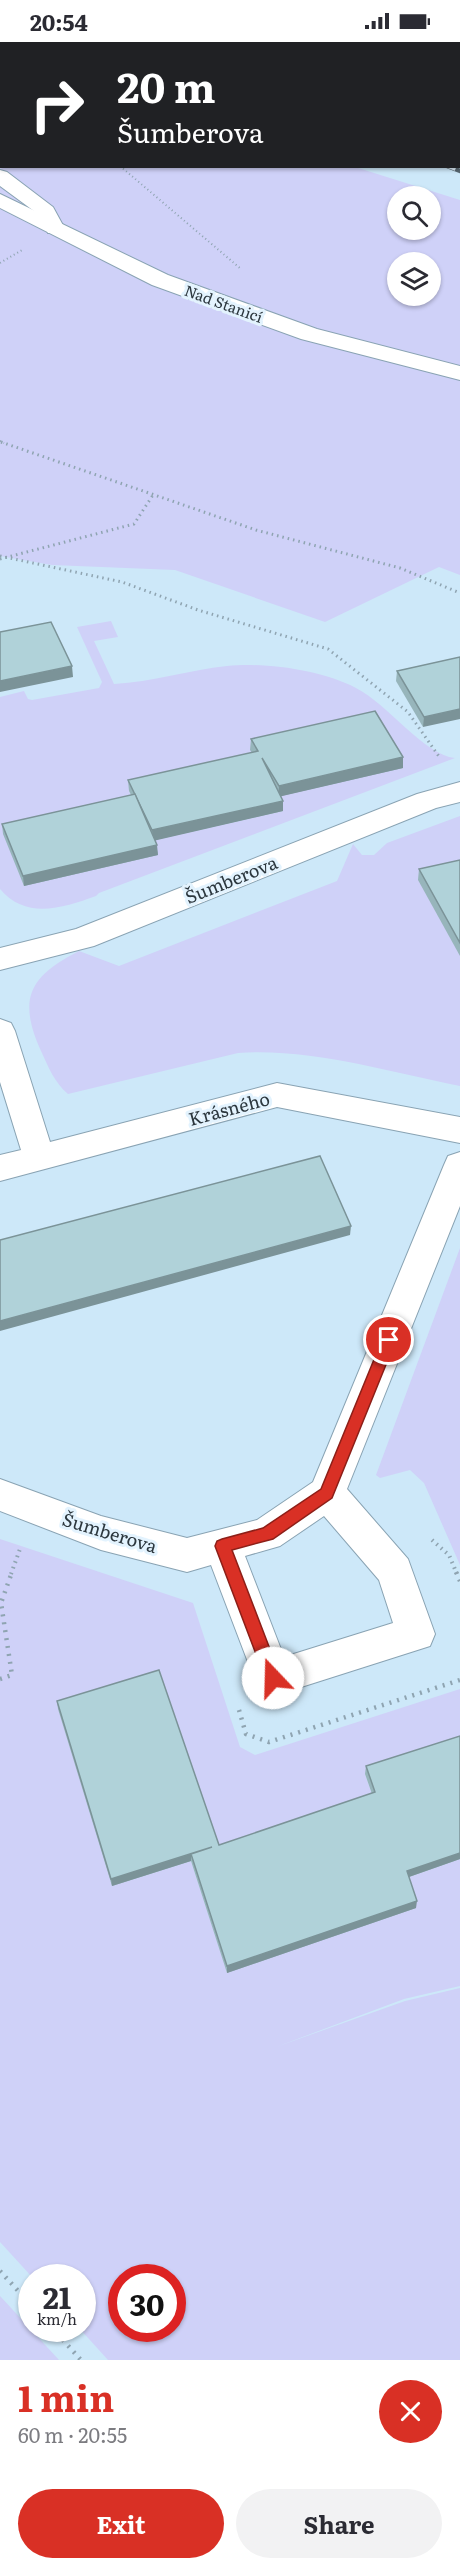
<!DOCTYPE html>
<html lang="en">
<head>
<meta charset="utf-8">
<style>
	body { margin:0; font-family:Literata,serif; background:#f2f2f3; color:#2b2b33; height:100vh; display:flex; flex-direction:column; font-size:22px; white-space:nowrap }
	* { box-sizing:border-box; margin:0 }
	p { font-size:20px; color:#7c7c81 }
	.icon { flex:none; width:33px; height:33px; fill:none; stroke:currentColor; stroke-width:2; stroke-linecap:round; stroke-linejoin:round }
	.map { position:relative; height:2318px; overflow:hidden }
	.drawer { display:flex; flex-direction:column; background:#fff; flex:1 }
	.drawer>* { flex:none }
	.banner { position:absolute; left:0px; top:0px; width:460px; height:126px; box-shadow:0 2px 4px #0004; background:#202124; color:#fff; overflow:hidden }
	.tools { position:absolute; left:387px; top:144px; display:grid; gap:12px }
	.tools a { display:grid; place-items:center; width:54px; height:54px; border-radius:50%; background:#fff; box-shadow:0 2px 4px #0004; font-size:30px }
	.speed { position:absolute; left:18px; top:2222px; display:flex; gap:12px; font-size:30px; font-weight:700; text-align:center }
	.speed>* { display:grid; place-content:center; width:78px; height:78px; border-radius:50%; background:#fff; box-shadow:0 2px 4px #0004; line-height:1 }
	.speed small { font-size:15px; font-weight:400 }
	.speed .limit { border:9px solid #d22; background:#fff; color:#111 }
	.pin { position:absolute; display:grid; place-items:center; width:51px; height:51px; color:#fff; margin:-26px; border:3px solid #fff; border-radius:50%; box-shadow:0 2px 6px #0007 }
	.me { position:absolute; width:66px; margin:-33px; rotate:339deg; stroke-linejoin:round; filter:drop-shadow(0 0 4px #0008) }
	.turn { display:flex; align-items:center; gap:21px; height:126px; padding:0 18px; font-size:27px }
	.turn .icon { width:78px; height:78px; stroke-width:2.5 }
	.turn b { display:block; font-size:42px; line-height:51px }
	.round { display:grid; place-items:center; flex:none; width:63px; height:63px; border-radius:32px; background:#f2f2f3 }
	.head { display:flex; align-items:center; justify-content:space-between; height:102px; padding:0 18px }
	h1 { font-size:36px; font-weight:700; line-height:45px; color:#d93025 }
	.primary-button { display:flex; gap:12px; margin-top:auto; padding:12px 18px }
	.primary-button a { flex:1; height:69px; border-radius:36px; background:#d93025; color:#fff; font-size:24px; font-weight:700; line-height:69px; text-align:center }
	.primary-button a+a { background:#f2f2f3; color:#2b2b33 }
	.status { display:flex; justify-content:space-between; align-items:center; height:42px; padding:0 30px; background:#fff; direction:ltr }
	.status svg { height:16px; fill:currentColor }
	.map>svg:first-child { display:block }
	.green { fill:#cfd1f8; fill-rule:evenodd }
	.lines { fill:none; stroke-linecap:round; stroke-linejoin:round }
	.lane-casing { stroke:#89a3b3; stroke-width:2 }
	.street-casing { stroke:#89a3b3; stroke-width:2 }
	.path-far3 { stroke:#8fa4b1; stroke-width:2; stroke-dasharray:1 3; stroke-linecap:butt }
	.path-far2 { stroke:#8fa4b1; stroke-width:3; stroke-dasharray:1.5 4; stroke-linecap:butt }
	.path-far1 { stroke:#8fa4b1; stroke-width:4; stroke-dasharray:1.5 4.5; stroke-linecap:butt }
	.path { stroke:#8fa4b1; stroke-width:4.5; stroke-dasharray:2 6; stroke-linecap:butt }
	.lane { fill:#fff; fill-rule:evenodd }
	.street { fill:#fff; fill-rule:evenodd }
	.rail-casing { stroke:#586771; stroke-width:4.5 }
	.rail { stroke:#e3f3fe; stroke-width:3; stroke-dasharray:9; stroke-linecap:butt }
	.wall { fill:#97b5bb }
	.shaded-wall { fill:#7b9398 }
	.building { fill:#b0d2d9; stroke:#7b9398; stroke-width:1.5 }
	.route { fill:#d93025; stroke:#8d1f18; stroke-width:1.5 }
	.labels { text-anchor:middle; dominant-baseline:central; stroke-width:6; stroke-linejoin:round; paint-order:stroke }
	.far-street-label { font-size:15px; fill:#2c373e; stroke:#e3f3fe }
	.street-label { font-size:18px; fill:#2c373e; stroke:#e3f3fe }
</style>
</head>
<body>
<div class="status"><b>20:54</b><svg viewBox="0 0 49 12"><path d="M0 12V9h3v3zM5 12V6h3v6zM10 12V3h3v9zM15 12V0h3v12zM26 1h20v11H26zM47 4h2v5h-2z"/></svg></div>
<div class="map">
<svg width="460" height="2318" viewBox="0 0 460 2318">
	<rect width="100%" height="100%" fill="#cde8f9"/>
	<g class="green">
		<path d="M0,0l79,1 -77,1v122l353,1 105,33v375l-21,-8 -114,55 -150,-52 -123,-5 -52,-9zM398,154h32v34h-32zM398,220h32v34h-32z"/>
		<path d="M234,0h226v116l-1,-114z"/>
		<path d="M111,579l7,16 -24,4 20,43c38,-2 75,-14 113,-18 38,-4 95,4 129,22 32,16 68,67 99,70l-356,135 -3,3c-33,12 -70,24 -96,-7v-192l24,-6 4,8 4,1 67,-12 3,-6 -25,-55zM258,720l25,49 -132,30 -22,-50z"/>
		<path d="M460,774v270c-72,-14 -148,-38 -222,-33l-170,41c-14,-12 -19,-26 -27,-43 -24,-53 -11,-75 38,-100l40,15 218,-85 16,-37 9,11h12l13,-12z"/>
		<path d="M460,1206v317l-36,-82 -14,-13 -30,8 -4,-3z"/>
		<path d="M0,1497l193,64 47,144 15,8 205,-66v54l-95,31 9,26 -262,86 79,-25 36,111 179,-94 54,-19v127l-56,13 -128,48 129,-46 55,-13v372h-352l-29,-32h3v-51h-50l-32,-35zM122,2235h50v51h-50z"/>
		<path d="M0,2254l59,64h-59z"/>
	</g>
	<g class="lines">
		<defs>
			<path id="lane" d="M0,128l7,2 46,35 12,22 -3,4h-14l-10,-19 -38,-28z"/>
			<g id="street">
				<path d="M0,152l168,81 149,54 143,37v14l-159,-41 -149,-54 -152,-77z"/>
				<path d="M460,740v20l-24,6 -342,138 -94,24v-22l76,-19 341,-135z"/>
				<path d="M0,977l11,4 4,8 35,111 227,-59 183,34v26l-183,-36 -277,74v-26l21,-5 -21,-68z"/>
				<path d="M460,1110v54l-113,283 61,70 27,75 -5,12 -157,50 -14,-5 -48,-126 -24,7 -86,-22 -101,-39v-32l101,37 86,22 70,-18 56,-38 131,-317 4,-9zM324,1474l55,64 14,43 -109,34 -39,-101 35,-10z"/>
			</g>
		</defs>
		<use href="#lane" class="lane-casing"/>
		<use href="#street" class="street-casing"/>
		<g class="path-far3">
			<path d="M207,0l4,2"/>
			<path d="M57,2l2,-2"/>
			<path d="M120,124l121,103"/>
			<path d="M0,221l22,-13"/>
			<path d="M0,399l4,2"/>
		</g>
		<g class="path-far2">
			<path d="M1,400l255,88 144,38 60,25"/>
			<path d="M0,514l122,26 76,28 130,39 80,63 32,46"/>
			<path d="M0,517l134,-35 19,-29"/>
		</g>
		<g class="path-far1">
			<path d="M432,1498l17,15 8,19"/>
			<path d="M11,1532l9,-25"/>
		</g>
		<g class="path">
			<path d="M456,1530l4,9"/>
			<path d="M0,1637l12,-4 -11,-72 11,-31"/>
			<path d="M239,1668l7,24 23,8 191,-62"/>
			<path d="M0,2229l32,35"/>
			<path d="M52,2286l29,32"/>
		</g>
		<use href="#lane" class="lane"/>
		<use href="#street" class="street"/>
		<defs>
			<g id="rail">
				<path d="M124,0l3,2"/>
				<path d="M447,124l13,5"/>
			</g>
		</defs>
		<use href="#rail" class="rail-casing"/>
		<use href="#rail" class="rail"/>
	</g>
	<g class="wall">
		<path d="M460,615l-37,70 -27,-46 1,-10z"/>
		<path d="M251,697l152,18v11l-122,28 2,15 -128,29 3,15 -134,31 -21,-52 -1,-10 129,-29 -2,-4 -1,-11 124,-27 -2,-3z"/>
		<path d="M460,818v96l-42,-76 1,-11z"/>
		<path d="M57,1659l162,144 153,-51 -7,-20 1,-8 94,-30v123l-51,18 7,31 -189,65 -36,-112 -79,25 -54,-177z"/>
	</g>
	<g class="shaded-wall">
		<path d="M72,624l1,11 -73,15v-11z"/>
		<path d="M460,667v10l-37,8 1,-10z"/>
		<path d="M403,715v11l-125,29 1,-11z"/>
		<path d="M283,759v10l-130,30 -1,-11z"/>
		<path d="M157,803l1,10 -134,31 -1,-10z"/>
		<path d="M351,1184l-1,9 -350,96v-10z"/>
		<path d="M460,1811v6l-54,19 1,-7z"/>
		<path d="M191,1812v7l-79,25 -1,-7z"/>
		<path d="M417,1859l-1,7 -189,65v-7z"/>
	</g>
	<g class="building">
		<path d="M51,580l21,44 -72,15v-49z"/>
		<path d="M460,615v52l-36,8 -27,-46z"/>
		<path d="M375,669l28,46 -124,29 -17,-28 21,43 -131,29 -24,-50 130,-29 -7,-12z"/>
		<path d="M135,752l22,51 -134,31 -21,-52z"/>
		<path d="M460,818v83l-41,-74z"/>
		<path d="M320,1114l31,70 -351,95v-81z"/>
		<path d="M159,1628l60,175 156,-53 -9,-26 94,-30v117l-53,18 10,30 -190,65 -36,-112 21,-7 -101,32 -54,-178z"/>
	</g>
	<path class="route" d="M389,1292l7,6 -64,158 -59,41 -41,11 49,128 -2,5 -6,2 -5,-2 -3,-5 -50,-132 2,-5 5,-2 41,-11 58,-39 61,-149z"/>
	<g class="labels">
		<g class="far-street-label">
			<text transform="translate(224 261) rotate(20)">Nad Stanicí</text>
		</g>
		<g class="street-label">
			<text transform="translate(231 837) rotate(-22)">Šumberova</text>
			<text transform="translate(229 1066) rotate(-15)">Krásného</text>
			<text transform="translate(110 1490) rotate(17)">Šumberova</text>
		</g>
	</g>
</svg>
<div class="tools">
<a><svg class="icon" aria-label="search" viewBox="0 0 24 24"><circle cx="10" cy="10" r="6"/><path d="M15 15l6 6"/></svg></a>
<a><svg class="icon" aria-label="layers" viewBox="0 0 24 24"><path d="M12 4l9 5-9 5-9-5zM3 14l9 5 9-5"/></svg></a>
</div>
<div class="speed"><div>21<small>km/h</small></div><div class="limit">30</div></div>
<div class="pin" style="left:389px;top:1298px;background:#d93025"><svg class="icon" aria-label="arrive" viewBox="0 0 24 24"><path d="M6 21V4h12l-3 4 3 4H6"/></svg></div>
<svg class="me" style="left:273px;top:1636px" viewBox="-20 -20 40 40"><circle r="19" fill="#fff"/><path d="M0-13L10 11 0 6-10 11z" fill="#d93025"/></svg>
<div class="banner">
<div class="turn"><svg class="icon" aria-label="right" viewBox="0 0 24 24"><path d="M7 20v-9h11M14 6l5 5-5 5"/></svg><div><b>20 m</b>Šumberova</div></div>
</div>
</div>
<section class="drawer">
<div class="head"><div><h1>1 min</h1><p>60 m · 20:55</p></div><a class="round" style="background:#d93025;color:#fff"><svg class="icon" aria-label="close" viewBox="0 0 24 24"><path d="M6 6l12 12M18 6L6 18"/></svg></a></div>
<div class="primary-button"><a>Exit</a><a>Share</a></div>
</section>
</body>
</html>
